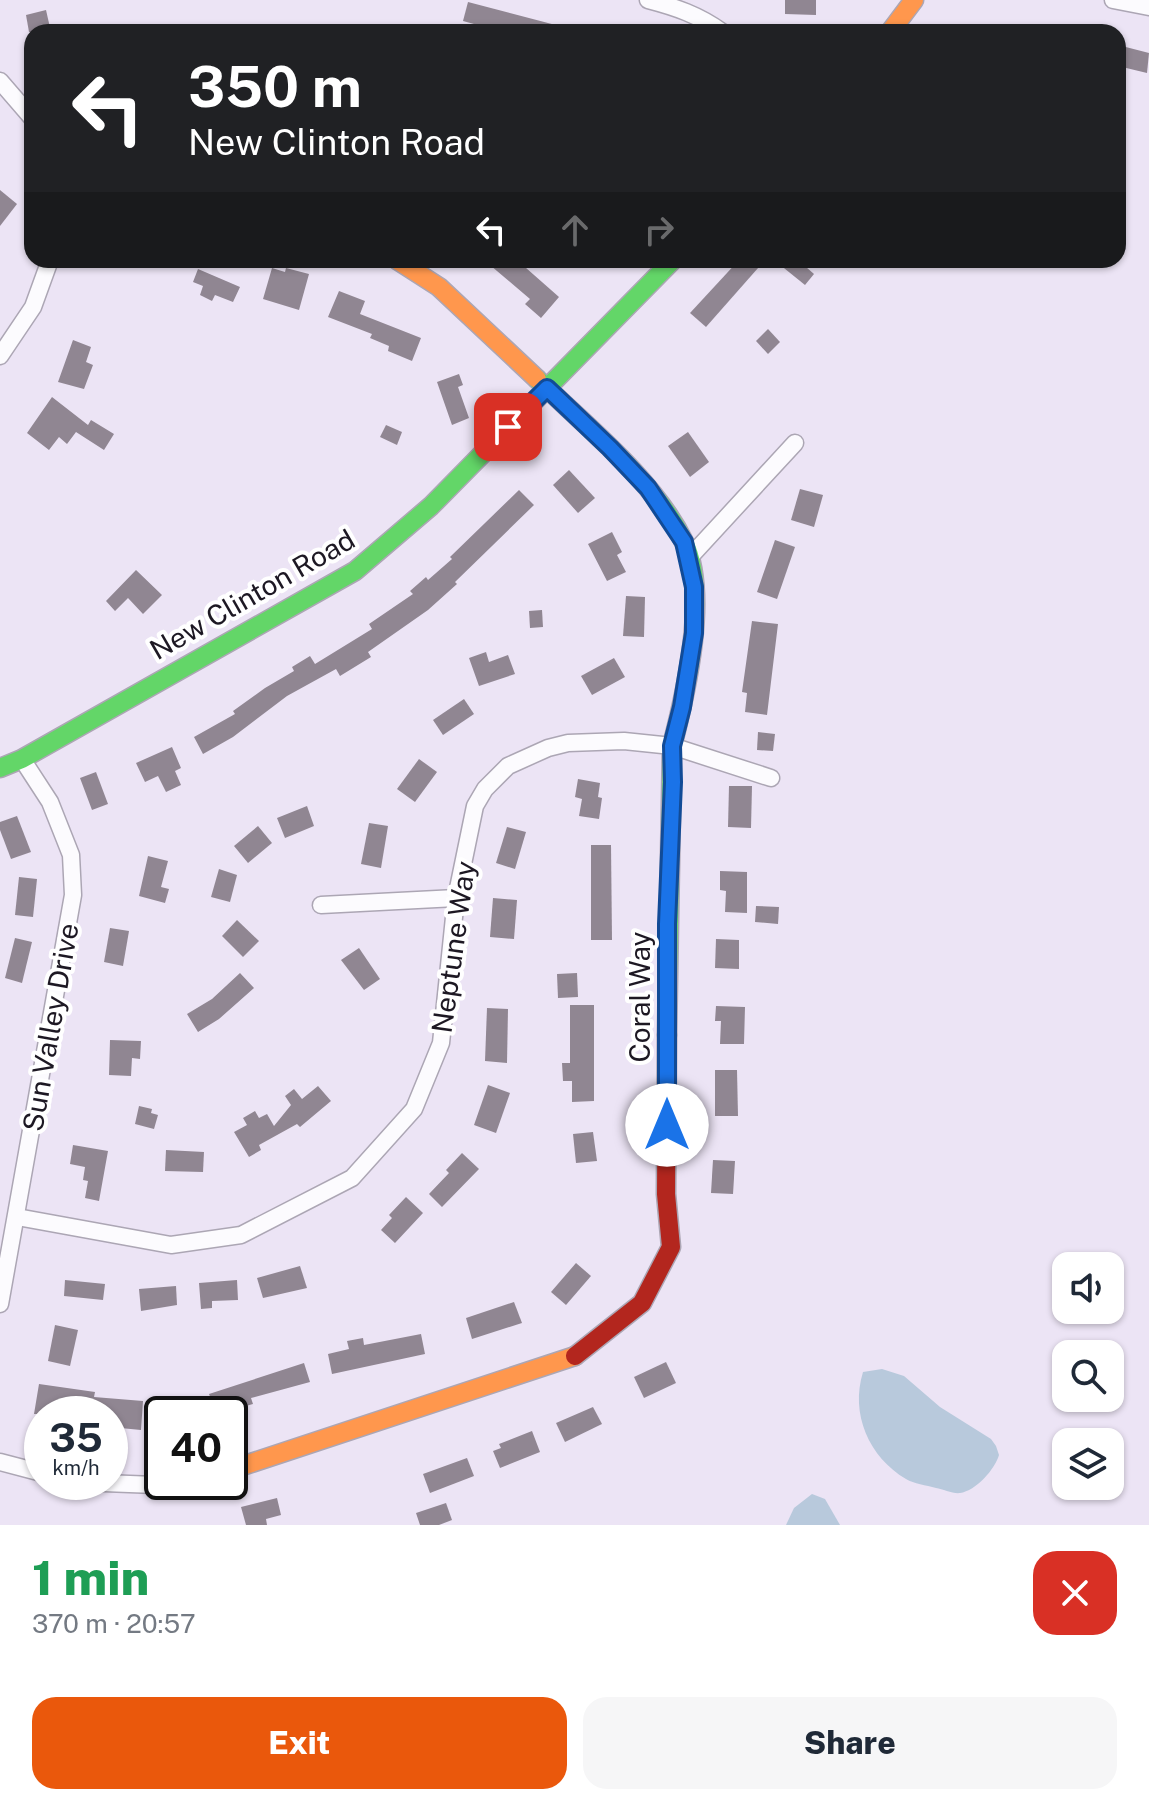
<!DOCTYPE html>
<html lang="en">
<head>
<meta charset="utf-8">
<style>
	body { margin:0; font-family:"Public Sans",sans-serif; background:#f6f6f7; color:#1f2937; height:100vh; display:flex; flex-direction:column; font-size:30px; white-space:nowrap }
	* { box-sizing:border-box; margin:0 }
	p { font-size:26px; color:#747a83 }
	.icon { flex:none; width:44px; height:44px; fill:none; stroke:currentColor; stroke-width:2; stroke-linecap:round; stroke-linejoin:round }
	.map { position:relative; height:1525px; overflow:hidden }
	.sheet { display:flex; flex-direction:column; background:#fff; flex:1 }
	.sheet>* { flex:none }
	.hud { position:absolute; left:24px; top:24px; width:1102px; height:244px; border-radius:24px; box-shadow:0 2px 6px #0004; background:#202124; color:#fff; overflow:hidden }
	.tools { position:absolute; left:1052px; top:1252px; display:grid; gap:16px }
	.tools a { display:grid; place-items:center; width:72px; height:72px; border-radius:16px; background:#fff; box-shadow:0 2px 6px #0004; font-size:40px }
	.speed { position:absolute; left:24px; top:1396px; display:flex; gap:16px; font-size:40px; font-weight:700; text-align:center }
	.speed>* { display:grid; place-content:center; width:104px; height:104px; border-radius:50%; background:#fff; box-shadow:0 2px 6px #0004; line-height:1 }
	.speed small { font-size:20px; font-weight:400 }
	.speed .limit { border:4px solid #111; border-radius:12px; background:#fff; color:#111 }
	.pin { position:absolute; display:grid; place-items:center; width:68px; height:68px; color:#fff; margin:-34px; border-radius:16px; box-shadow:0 4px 12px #0006 }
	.me { position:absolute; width:88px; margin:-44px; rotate:0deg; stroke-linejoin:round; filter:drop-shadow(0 0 6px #0008) }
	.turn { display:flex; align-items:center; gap:28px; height:168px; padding:0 32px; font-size:36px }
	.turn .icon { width:104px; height:104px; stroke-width:2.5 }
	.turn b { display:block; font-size:56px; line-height:68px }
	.lanes { display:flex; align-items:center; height:76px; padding:0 32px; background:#0003; justify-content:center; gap:40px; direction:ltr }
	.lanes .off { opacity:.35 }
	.round { display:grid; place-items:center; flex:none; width:84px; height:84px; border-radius:24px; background:#f6f6f7 }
	.overview { display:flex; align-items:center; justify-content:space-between; height:136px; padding:0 32px }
	h1 { font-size:48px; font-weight:800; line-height:60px; color:#1e9e55 }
	.cta { display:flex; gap:16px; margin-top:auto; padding:16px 32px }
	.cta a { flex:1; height:92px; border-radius:24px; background:#ea580c; color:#fff; font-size:32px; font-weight:800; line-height:92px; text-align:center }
	.cta a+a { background:#f6f6f7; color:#1f2937 }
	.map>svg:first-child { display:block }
	.water { fill:#b8c9dc }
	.building { fill:#908692 }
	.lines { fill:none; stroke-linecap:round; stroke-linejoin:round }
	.street-casing { stroke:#aca6b4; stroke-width:19 }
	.fast-casing { stroke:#aca6b4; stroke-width:21 }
	.slow-casing { stroke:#aca6b4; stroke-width:21 }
	.jam-casing { stroke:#aca6b4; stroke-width:21 }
	.street { stroke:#fcfbfe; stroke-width:16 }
	.fast { stroke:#63d668; stroke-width:18 }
	.slow { stroke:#ff974d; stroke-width:18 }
	.jam { stroke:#b3261e; stroke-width:18 }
	.route-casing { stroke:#114b97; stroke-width:20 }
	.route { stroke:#1a73e8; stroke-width:14 }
	.labels { text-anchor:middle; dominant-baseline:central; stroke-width:8; stroke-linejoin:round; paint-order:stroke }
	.street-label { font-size:28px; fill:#1d1823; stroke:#fff }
</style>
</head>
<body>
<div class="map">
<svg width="1149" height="1525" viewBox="0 0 1149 1525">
	<rect width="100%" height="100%" fill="#ece4f5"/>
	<g class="water">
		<path d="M882,1369l22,7 36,31 51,32 5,7 3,9c-4,14 -23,36 -39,38 -7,1 -17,-4 -24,-5 -10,-3 -22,-4 -30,-9 -37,-22 -56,-65 -43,-107z"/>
		<path d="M812,1494l13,5 15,26h-54l8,-17z"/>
	</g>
	<g class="building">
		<path d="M785,0h31v15l-31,-1z"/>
		<path d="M468,2l99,26v4h-64l-40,-11z"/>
		<path d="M46,10l5,22h-22l-3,-17z"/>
		<path d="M1118,45l31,8 -2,20 -29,-7z"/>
		<path d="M0,190l17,14 -17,22z"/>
		<path d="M484,260h33l42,37 -18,21 -16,-14 5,-5z"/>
		<path d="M739,260h26l-59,67 -16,-14z"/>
		<path d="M774,260h24l16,14 -9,11z"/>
		<path d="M272,268l13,4 1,-4 23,6 -10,36 -36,-11z"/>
		<path d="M198,269l42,18 -7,15 -18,-7 -3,6 -12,-6 3,-9 -10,-4z"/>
		<path d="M339,291l26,10 -5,13 61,24 -9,23 -24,-10 1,-5 -19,-8 2,-4 -44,-17z"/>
		<path d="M768,329l12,13 -12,12 -12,-13z"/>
		<path d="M73,340l18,7 -5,15 7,3 -9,24 -26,-7z"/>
		<path d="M459,374l4,11 -5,2 11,31 -17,7 -15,-43z"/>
		<path d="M52,397l36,28 3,-5 23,14 -10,16 -28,-18 -9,12 -8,-7 -10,13 -22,-17z"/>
		<path d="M386,425l16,7 -5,13 -17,-8z"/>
		<path d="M688,432l21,30 -19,15 -22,-31z"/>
		<path d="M569,470l26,28 -17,15 -25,-28z"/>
		<path d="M800,489l23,6 -9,32 -23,-7z"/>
		<path d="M519,490l15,15 -79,77 2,2 -29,26 -60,42 3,5 -31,19 -4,-7 -49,27 -54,41 -30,17 -9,-17 41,-23 -2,-3 32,-23 29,-17 -2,-4 18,-11 5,8 57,-35 -3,-5 44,-30 -3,-3 16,-14 2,3 24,-21 -2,-2z"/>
		<path d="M612,532l10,20 -5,3 9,17 -19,9 -19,-37z"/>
		<path d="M775,540l20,7 -18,52 -20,-7z"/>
		<path d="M136,570l26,25 -19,19 -15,-16 -13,13 -9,-10z"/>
		<path d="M626,596l19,1 -1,40 -21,-1z"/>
		<path d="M542,610l1,17 -13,1 -1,-17z"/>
		<path d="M752,621l26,3 -11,91 -22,-3 2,-19 -5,-1z"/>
		<path d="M486,652l3,10 19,-7 7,19 -36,12 -10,-28z"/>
		<path d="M614,658l11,19 -33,18 -11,-19z"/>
		<path d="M464,699l10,15 -31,21 -10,-15z"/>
		<path d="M758,732l17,2 -2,17 -16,-1z"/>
		<path d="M172,747l9,21 -6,3 6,14 -15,7 -8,-16 -13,6 -9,-19z"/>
		<path d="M419,759l18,13 -22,30 -18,-13z"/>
		<path d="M96,772l12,32 -16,6 -12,-32z"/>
		<path d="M578,779l22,4 -2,14 4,1 -3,21 -20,-3 3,-17 -7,-2z"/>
		<path d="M729,786h23l-1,42 -23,-1z"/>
		<path d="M307,806l7,20 -29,12 -8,-20z"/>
		<path d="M17,816l14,36 -20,7 -11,-29v-8z"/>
		<path d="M369,823l19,3 -7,42 -20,-4z"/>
		<path d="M258,826l14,17 -24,20 -14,-17z"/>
		<path d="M507,827l19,5 -11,37 -19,-6z"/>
		<path d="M591,845h20l1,95h-21z"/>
		<path d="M148,856l20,5 -7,26 8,2 -4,14 -26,-7z"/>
		<path d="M219,869l18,6 -7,27 -19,-5z"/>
		<path d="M720,871l27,1v41l-22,-1 1,-21 -6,-1z"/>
		<path d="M19,877l18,2 -4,38 -18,-2z"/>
		<path d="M493,898l24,2 -3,39 -24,-2z"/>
		<path d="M756,906l23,1 -1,17 -23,-2z"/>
		<path d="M237,920l22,21 -16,16 -21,-21z"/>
		<path d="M110,928l19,3 -6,35 -19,-4z"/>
		<path d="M15,938l17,4 -10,41 -17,-5z"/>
		<path d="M716,939l23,1v29l-24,-1z"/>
		<path d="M359,948l21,31 -16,11 -23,-30z"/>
		<path d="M240,973l14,15 -35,31 -21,13 -11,-18 25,-15z"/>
		<path d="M577,973l1,24 -20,1 -1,-24z"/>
		<path d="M570,1005h24v96l-22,1v-21h-9l-1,-18h8z"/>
		<path d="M716,1006l29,1 -1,37h-24l1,-23h-6z"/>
		<path d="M487,1008l21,1 -1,54 -22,-2z"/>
		<path d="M110,1040l31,1 -1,18 -8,-1 -1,18 -22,-1z"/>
		<path d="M715,1070h22l1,46h-23z"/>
		<path d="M488,1085l22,8 -14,40 -22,-8z"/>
		<path d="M318,1086l13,15 -31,26 -3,-3 -38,21 2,5 -12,7 -15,-25 13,-7 -4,-7 12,-7 4,7 8,-4 7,12 17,-21 -6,-9 9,-7 8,10z"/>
		<path d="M139,1106l13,3 -1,4 7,2 -4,14 -19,-5z"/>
		<path d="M593,1132l4,29 -21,2 -3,-29z"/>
		<path d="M73,1145l35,6 -9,50 -14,-3 3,-17 -5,-1 2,-13 -15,-3z"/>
		<path d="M166,1150l38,2 -1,20 -38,-1z"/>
		<path d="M462,1153l17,16 -37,38 -13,-13 20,-21 -3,-3z"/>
		<path d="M713,1160l22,1 -2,33 -22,-1z"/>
		<path d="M406,1197l17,16 -28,30 -14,-13 11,-12 -3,-3z"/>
		<path d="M576,1263l15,13 -25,29 -15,-13z"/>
		<path d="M300,1266l7,22 -44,10 -6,-20z"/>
		<path d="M65,1280l40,4 -2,16 -39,-4z"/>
		<path d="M237,1280l1,20 -26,1v7l-11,1 -2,-26z"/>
		<path d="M176,1286l1,19 -36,6 -2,-22z"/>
		<path d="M514,1302l8,21 -50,16 -6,-21z"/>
		<path d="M55,1325l23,5 -8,36 -22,-5z"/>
		<path d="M421,1334l4,20 -93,20 -4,-20 21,-5 -2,-8 16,-3 1,7z"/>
		<path d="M666,1362l10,21 -32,15 -10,-21z"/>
		<path d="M304,1363l6,19 -59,16 2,6 -36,10 -8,-20z"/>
		<path d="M39,1384l56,8 -1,5 49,4 -2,29 -31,-3v-13h-26l-22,-4 -1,4h-27z"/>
		<path d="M593,1407l9,17 -37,18 -9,-19z"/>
		<path d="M532,1431l8,21 -40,16 -7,-17 8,-3 -2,-4z"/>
		<path d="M467,1458l7,18 -44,17 -7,-19z"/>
		<path d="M277,1498l4,17 -15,4 1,6h-21l-5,-18z"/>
		<path d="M446,1503l6,17 -13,5h-19l-4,-12z"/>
	</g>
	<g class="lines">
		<defs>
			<g id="street">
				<path d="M648,0c27,7 51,15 74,32"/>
				<path d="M1113,0l36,7"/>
				<path d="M0,81l32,37"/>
				<path d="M0,356l33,-49 17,-47"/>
				<path d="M689,558l106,-115"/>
				<path d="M321,905l135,-7"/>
				<path d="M17,1217l154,28 70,-10 111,-57 62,-69 27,-66 15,-145 19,-92 10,-17 23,-23 40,-18 20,-5 56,-2 48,5 99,32"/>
				<path d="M0,1304l73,-409 -2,-40 -21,-53 -28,-43"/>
				<path d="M0,1462l42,11"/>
				<path d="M78,1482l103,4 13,-4"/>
			</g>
			<g id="fast">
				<path d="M537,379c49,47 117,101 147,163 25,52 2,150 -12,204l-5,289"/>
				<path d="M0,768l22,-9 333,-188 76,-65 242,-246"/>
			</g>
			<g id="slow">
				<path d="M890,32l24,-32"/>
				<path d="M397,260l42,27 98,92"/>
				<path d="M230,1470l345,-114"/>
			</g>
			<path id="jam" d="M575,1356l67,-53 29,-56 -5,-53 1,-159"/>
		</defs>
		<use href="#street" class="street-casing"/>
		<use href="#fast" class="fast-casing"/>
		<use href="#slow" class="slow-casing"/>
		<use href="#jam" class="jam-casing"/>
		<use href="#street" class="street"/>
		<use href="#fast" class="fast"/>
		<use href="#slow" class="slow"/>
		<use href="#jam" class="jam"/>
	</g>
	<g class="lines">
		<defs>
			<path id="route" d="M508,427l39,-39 63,60 38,40 36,54 10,45v46l-12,74 -10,39 1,36 -6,142v201"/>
		</defs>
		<use href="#route" class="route-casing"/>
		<use href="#route" class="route"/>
	</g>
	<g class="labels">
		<g class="street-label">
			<text transform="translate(252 594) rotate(-30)">New Clinton Road</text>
			<text transform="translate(453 947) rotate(-82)">Neptune Way</text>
			<text transform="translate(639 997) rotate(-90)">Coral Way</text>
			<text transform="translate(50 1027) rotate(-80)">Sun Valley Drive</text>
		</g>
	</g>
</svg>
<div class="tools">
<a><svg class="icon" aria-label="sound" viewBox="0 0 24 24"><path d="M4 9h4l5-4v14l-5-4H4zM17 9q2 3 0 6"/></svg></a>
<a><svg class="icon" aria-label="search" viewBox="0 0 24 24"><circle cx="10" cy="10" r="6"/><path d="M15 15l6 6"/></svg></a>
<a><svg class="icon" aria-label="layers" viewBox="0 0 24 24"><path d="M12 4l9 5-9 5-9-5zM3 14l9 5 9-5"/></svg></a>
</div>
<div class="speed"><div>35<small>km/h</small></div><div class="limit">40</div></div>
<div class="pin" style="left:508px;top:427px;background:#d93025"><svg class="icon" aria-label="arrive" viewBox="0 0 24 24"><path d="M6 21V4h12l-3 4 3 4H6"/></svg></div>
<svg class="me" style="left:667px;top:1125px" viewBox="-20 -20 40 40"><circle r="19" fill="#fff"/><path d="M0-13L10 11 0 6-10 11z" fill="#1a73e8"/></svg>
<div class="hud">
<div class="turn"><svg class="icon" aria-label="left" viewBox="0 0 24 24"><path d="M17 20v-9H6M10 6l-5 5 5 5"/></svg><div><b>350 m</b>New Clinton Road</div></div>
<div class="lanes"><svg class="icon" aria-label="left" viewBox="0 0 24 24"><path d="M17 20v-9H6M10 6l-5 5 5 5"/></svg><svg class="icon off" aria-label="ahead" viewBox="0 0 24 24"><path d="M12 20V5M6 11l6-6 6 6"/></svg><svg class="icon off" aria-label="right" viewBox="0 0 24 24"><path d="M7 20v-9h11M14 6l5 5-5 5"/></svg></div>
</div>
</div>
<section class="sheet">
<div class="overview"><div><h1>1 min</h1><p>370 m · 20:57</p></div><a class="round" style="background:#d93025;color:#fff"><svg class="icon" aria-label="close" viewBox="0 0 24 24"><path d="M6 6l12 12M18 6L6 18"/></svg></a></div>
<div class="cta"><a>Exit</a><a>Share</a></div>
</section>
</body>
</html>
